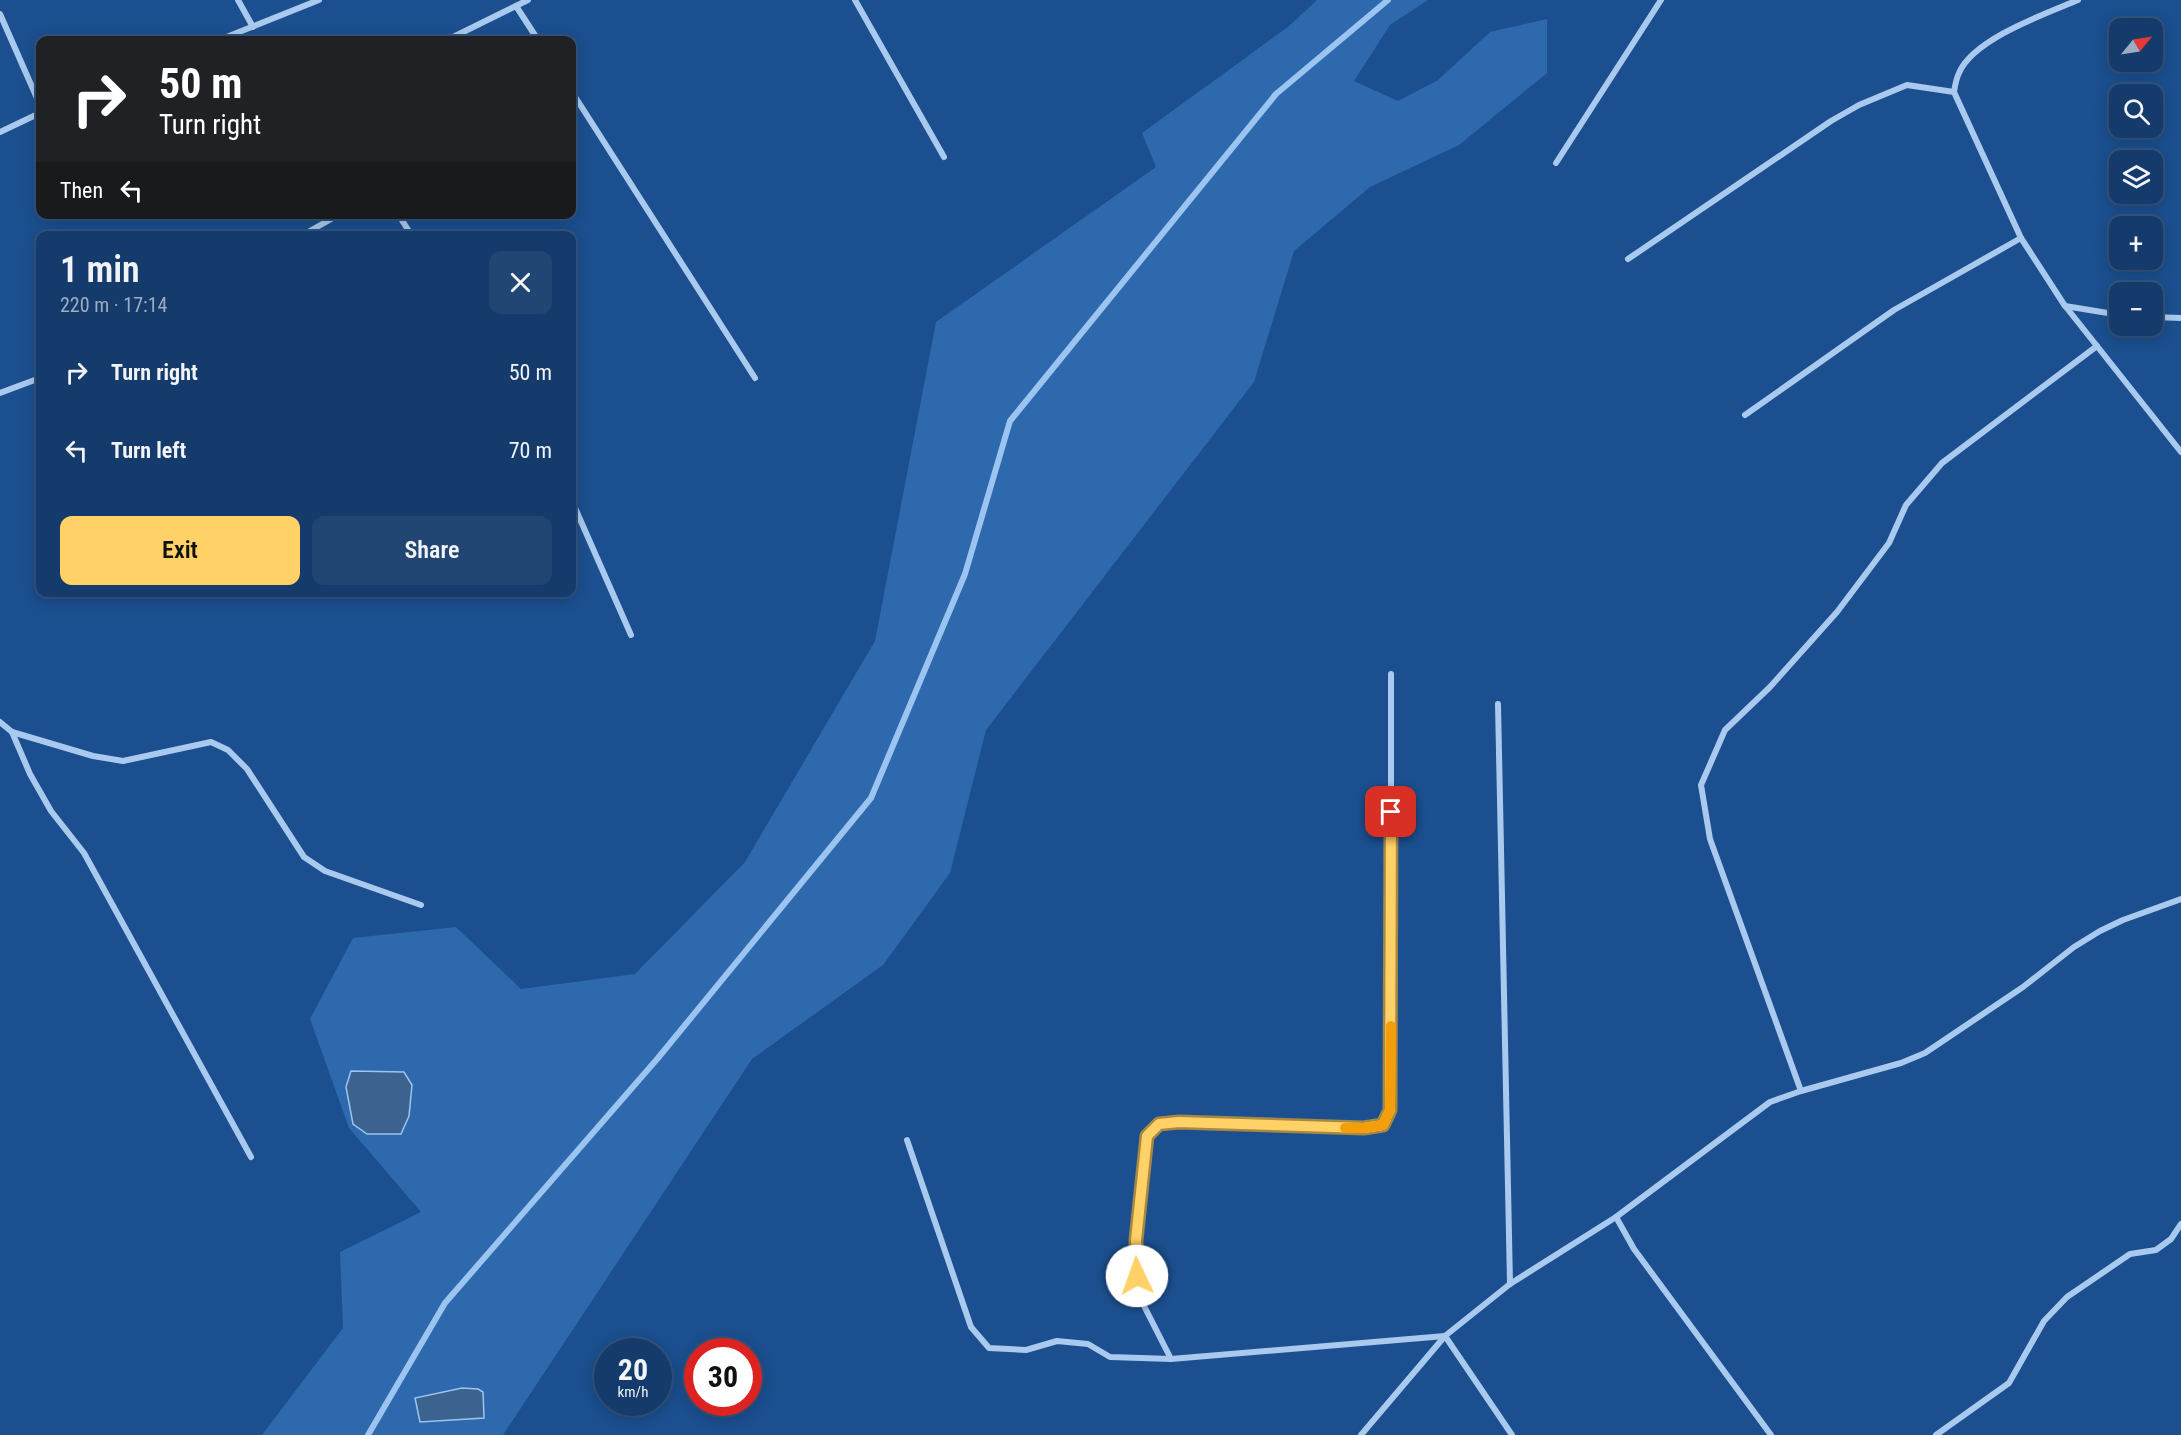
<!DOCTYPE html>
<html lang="en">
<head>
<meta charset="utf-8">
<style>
	body { margin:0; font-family:"Roboto Condensed",sans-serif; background:#214673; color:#f1f3f6; height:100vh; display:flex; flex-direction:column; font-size:22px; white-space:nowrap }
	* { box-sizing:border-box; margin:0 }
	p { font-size:20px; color:#9dadc1 }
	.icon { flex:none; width:33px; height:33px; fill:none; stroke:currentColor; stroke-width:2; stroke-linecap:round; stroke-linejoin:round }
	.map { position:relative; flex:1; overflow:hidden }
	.panel { position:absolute; left:36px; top:231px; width:540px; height:366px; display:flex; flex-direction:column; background:#143b6b; border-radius:12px; box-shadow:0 3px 15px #0003,0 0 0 2px #33557e }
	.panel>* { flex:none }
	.hud { position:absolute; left:36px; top:36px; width:540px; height:183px; border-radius:12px; box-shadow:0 3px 15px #0003,0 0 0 2px #33557e; background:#202124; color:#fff; overflow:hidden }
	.needle { width:39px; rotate:60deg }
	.fabs { position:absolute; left:2109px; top:18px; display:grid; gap:12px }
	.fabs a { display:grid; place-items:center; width:54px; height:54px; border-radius:12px; background:#143b6b; box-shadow:0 3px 15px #0003,0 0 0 2px #33557e; font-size:30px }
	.speed { position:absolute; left:594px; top:1338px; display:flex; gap:12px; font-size:30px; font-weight:700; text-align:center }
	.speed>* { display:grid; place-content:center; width:78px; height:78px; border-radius:50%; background:#143b6b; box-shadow:0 3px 15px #0003,0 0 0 2px #33557e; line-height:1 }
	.speed small { font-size:15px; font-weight:400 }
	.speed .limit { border:9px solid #d22; background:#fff; color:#111 }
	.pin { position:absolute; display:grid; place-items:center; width:51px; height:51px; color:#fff; margin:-26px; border-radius:12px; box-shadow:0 3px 9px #0006 }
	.me { position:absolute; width:66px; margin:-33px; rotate:357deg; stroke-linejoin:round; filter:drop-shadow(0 0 4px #0008) }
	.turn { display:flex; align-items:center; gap:21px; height:126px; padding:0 24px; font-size:27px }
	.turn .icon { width:78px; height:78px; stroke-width:2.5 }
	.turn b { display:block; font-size:42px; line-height:51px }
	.then { display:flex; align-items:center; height:57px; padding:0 24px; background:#0003; gap:12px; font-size:22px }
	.round { display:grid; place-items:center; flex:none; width:63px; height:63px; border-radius:12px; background:#214673 }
	.summary { display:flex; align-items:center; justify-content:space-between; height:102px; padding:0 24px }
	h1 { font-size:36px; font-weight:600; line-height:45px }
	.action { display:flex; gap:12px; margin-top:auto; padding:12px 24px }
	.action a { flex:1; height:69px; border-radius:12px; background:#ffd166; color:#111; font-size:24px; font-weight:600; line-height:69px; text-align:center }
	.action a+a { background:#214673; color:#f1f3f6 }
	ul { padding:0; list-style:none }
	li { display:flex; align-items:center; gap:18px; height:78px; padding:0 24px }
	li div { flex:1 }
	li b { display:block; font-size:22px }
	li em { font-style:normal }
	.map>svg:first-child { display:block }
	.green { fill:#2e69ad }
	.water { fill:#3c6290; stroke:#9cc4f0; stroke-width:1.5 }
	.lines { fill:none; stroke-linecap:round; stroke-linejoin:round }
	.stream { stroke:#9cc4f0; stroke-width:6 }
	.minor { stroke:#a9c9ee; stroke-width:6 }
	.route-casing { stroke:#a68842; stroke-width:15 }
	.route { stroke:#ffd166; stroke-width:10 }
	.slow { stroke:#f59e0b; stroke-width:10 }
</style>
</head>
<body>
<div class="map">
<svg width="2181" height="1435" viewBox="0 0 2181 1435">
	<rect width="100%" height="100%" fill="#1b4f8f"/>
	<path class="green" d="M1317,0h111l-38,25 -36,56 44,20 40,-21 52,-48 57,-13v54l-88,72 -89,42 -76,64 -40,131 -268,348 -36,143 -67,92 -131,94 -249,376h-241l81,-107 -3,-76 81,-40 -72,-84 -39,-109 43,-81 103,-11 65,62 114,-15 110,-112 130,-221 61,-319 220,-155 -14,-34 146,-106z"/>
	<g class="water">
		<path d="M351,1071l53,1 8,13 -3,31 -8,18h-34l-14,-10 -7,-37z"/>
		<path d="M462,1388l16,1 5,3 1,26 -64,4 -5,-24z"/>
	</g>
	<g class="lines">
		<path class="stream" d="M368,1435l77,-132 213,-245 213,-260 94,-224 45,-153 266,-327 112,-94"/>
		<g class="minor">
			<path d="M238,0l15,27"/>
			<path d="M855,0l89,157"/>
			<path d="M2078,0c-33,14 -105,39 -119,73 -3,6 -4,13 -5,19l67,146 44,68 55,9"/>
			<path d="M516,6l22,34"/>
			<path d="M0,14l40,91"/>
			<path d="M219,40l100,-40"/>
			<path d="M447,40l81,-40"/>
			<path d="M572,92l183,286"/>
			<path d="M0,132l40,-19"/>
			<path d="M1556,163l105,-163"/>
			<path d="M398,214l14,22"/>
			<path d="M301,236l39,-22"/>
			<path d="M1628,259l203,-138 28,-16 48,-20 47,7"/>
			<path d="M2066,307l115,145"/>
			<path d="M2152,317l29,1"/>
			<path d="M0,393l40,-15"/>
			<path d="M1745,415l149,-105 127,-72"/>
			<path d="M572,501l59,134"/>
			<path d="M1498,704l12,580"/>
			<path d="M0,722l12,10 18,42 21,37 33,42 167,304"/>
			<path d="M12,732l81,24 30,5 88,-19 17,8 19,19 57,88 21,14 96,34"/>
			<path d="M1801,1091l-91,-252 -9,-54 24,-55 45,-43 67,-75 52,-69 17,-38 36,-42 155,-117"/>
			<path d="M907,1140l64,187 18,21 37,2 31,-9 31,3 22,13 61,2 274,-23 67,99"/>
			<path d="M1171,1359l-33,-65 -3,-54 12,-104 12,-12 20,-2 185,6 19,-3 8,-15v-436"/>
			<path d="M1361,1435l84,-99 65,-52 106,-67"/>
			<path d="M1771,1435l-137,-186 -18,-32 154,-115 31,-11 100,-28 24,-10 98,-66 51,-40 26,-16 23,-11 58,-21"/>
			<path d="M1936,1435l73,-52 35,-62 23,-24 63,-43 26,-4 15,-11 10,-15"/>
		</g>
	</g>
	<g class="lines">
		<defs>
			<path id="route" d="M1137,1276l-1,-36 11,-104 12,-12 20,-2 185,6 19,-3 7,-15 1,-298"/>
		</defs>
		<use href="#route" class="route-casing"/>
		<use href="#route" class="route"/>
		<path class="slow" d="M1345,1128h19l19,-3 7,-15 1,-84"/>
	</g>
</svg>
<div class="fabs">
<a><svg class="needle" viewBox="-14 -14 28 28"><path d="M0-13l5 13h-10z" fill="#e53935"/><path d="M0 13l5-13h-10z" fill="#9dadc1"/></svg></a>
<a><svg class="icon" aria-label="search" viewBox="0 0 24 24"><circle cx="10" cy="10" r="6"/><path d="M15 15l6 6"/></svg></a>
<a><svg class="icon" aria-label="layers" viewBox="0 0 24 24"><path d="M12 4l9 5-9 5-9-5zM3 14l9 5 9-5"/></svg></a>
<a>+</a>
<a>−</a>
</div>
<div class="speed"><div>20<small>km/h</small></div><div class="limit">30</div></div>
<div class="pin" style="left:1391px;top:812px;background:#d93025"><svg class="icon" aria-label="arrive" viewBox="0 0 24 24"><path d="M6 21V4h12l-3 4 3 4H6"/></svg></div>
<svg class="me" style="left:1137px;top:1276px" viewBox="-20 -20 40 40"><circle r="19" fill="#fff"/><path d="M0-13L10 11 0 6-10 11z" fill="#ffd166"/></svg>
<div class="hud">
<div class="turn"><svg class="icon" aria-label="right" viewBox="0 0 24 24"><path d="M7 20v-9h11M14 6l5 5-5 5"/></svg><div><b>50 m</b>Turn right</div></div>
<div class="then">Then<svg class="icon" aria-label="left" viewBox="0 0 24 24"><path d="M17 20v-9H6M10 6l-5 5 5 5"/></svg></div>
</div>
<section class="panel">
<div class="summary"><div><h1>1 min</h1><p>220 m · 17:14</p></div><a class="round"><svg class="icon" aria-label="close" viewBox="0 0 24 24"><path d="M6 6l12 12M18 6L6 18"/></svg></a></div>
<ul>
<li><svg class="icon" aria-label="right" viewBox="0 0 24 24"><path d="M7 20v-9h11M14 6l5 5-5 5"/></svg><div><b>Turn right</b></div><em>50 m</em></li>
<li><svg class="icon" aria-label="left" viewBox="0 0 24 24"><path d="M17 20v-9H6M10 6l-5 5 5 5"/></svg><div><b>Turn left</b></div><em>70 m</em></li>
</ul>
<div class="action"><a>Exit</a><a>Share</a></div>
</section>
</div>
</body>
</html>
